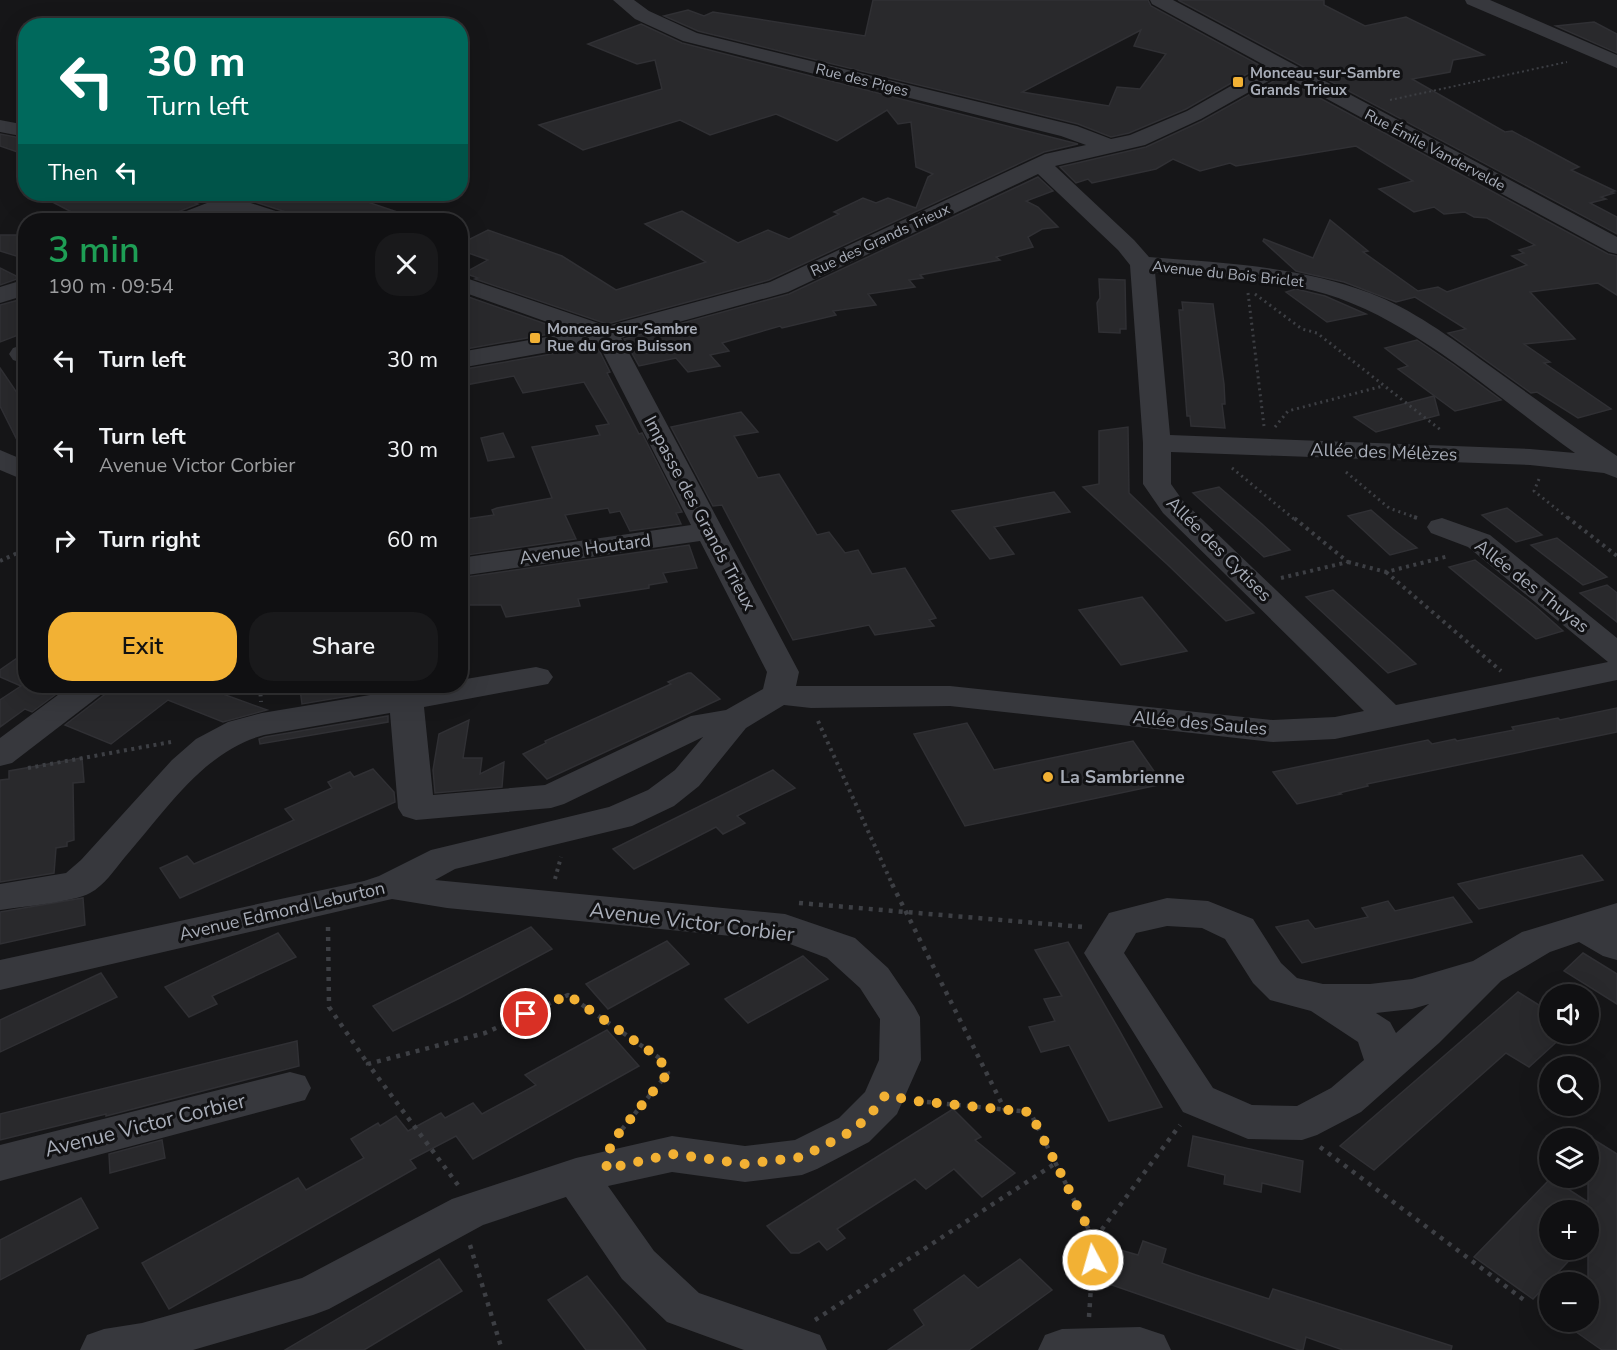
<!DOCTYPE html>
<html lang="en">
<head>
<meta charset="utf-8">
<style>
	body { margin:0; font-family:"Nunito Sans",sans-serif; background:#19191b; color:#f1f3f6; height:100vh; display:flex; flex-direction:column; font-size:22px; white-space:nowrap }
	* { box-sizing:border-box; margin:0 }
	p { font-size:20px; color:#9c9d9f }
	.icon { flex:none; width:33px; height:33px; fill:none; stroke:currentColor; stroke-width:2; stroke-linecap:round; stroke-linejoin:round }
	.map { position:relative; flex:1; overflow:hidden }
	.details { position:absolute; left:18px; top:213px; width:450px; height:480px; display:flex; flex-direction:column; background:#101012; border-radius:24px; box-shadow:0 6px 24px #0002,0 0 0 2px #303032 }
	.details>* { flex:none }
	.banner { position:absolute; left:18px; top:18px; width:450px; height:183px; border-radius:24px; box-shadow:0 6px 24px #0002,0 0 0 2px #303032; background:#00695c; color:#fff; overflow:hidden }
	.buttons { position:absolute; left:1539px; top:984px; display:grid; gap:12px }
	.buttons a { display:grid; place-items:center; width:60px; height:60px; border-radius:50%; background:#101012; box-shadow:0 6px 24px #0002,0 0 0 2px #303032; font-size:30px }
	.pin { position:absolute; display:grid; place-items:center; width:51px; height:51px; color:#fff; margin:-26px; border:3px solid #fff; border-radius:50%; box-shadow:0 2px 6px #0007 }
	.me { position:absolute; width:66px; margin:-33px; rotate:354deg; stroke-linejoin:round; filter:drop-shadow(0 0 4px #0008) }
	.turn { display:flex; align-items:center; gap:21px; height:126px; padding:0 30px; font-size:27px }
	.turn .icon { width:78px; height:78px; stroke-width:2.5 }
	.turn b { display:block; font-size:42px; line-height:51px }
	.then { display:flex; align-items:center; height:57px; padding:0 30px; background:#0003; gap:12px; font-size:22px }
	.round { display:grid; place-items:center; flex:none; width:63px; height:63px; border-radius:24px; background:#19191b }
	.summary { display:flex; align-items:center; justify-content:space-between; height:102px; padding:0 30px }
	h1 { font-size:36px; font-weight:600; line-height:45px; color:#1e9e55 }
	.cta { display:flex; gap:12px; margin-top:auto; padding:12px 30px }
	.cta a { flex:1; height:69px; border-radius:24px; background:#f2b134; color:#111; font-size:24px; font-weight:600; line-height:69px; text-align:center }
	.cta a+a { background:#19191b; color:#f1f3f6 }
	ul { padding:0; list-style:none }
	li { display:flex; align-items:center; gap:18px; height:90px; padding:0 30px }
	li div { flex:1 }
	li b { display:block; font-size:22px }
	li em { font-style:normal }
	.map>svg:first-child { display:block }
	.building { fill:#29292c; stroke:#303034; stroke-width:1.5; fill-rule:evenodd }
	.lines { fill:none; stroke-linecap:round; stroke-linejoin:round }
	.path-far3 { stroke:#3d3f44; stroke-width:2; stroke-dasharray:2 3; stroke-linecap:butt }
	.path-far2 { stroke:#3d3f44; stroke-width:3; stroke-dasharray:2 4; stroke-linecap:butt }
	.path-far1 { stroke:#3d3f44; stroke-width:4; stroke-dasharray:3 4.5; stroke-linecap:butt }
	.path { stroke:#3d3f44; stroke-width:4.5; stroke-dasharray:4 6; stroke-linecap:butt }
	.minor { fill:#37383d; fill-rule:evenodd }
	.route { stroke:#f2b134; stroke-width:10; stroke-dasharray:0 18 }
	.poi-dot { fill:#f2b134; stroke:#111113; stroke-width:2 }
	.labels { text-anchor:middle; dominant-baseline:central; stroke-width:6; stroke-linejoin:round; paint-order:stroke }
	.far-poi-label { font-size:15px; font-weight:bold; fill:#a8adb8; stroke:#111113; text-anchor:start }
	.far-street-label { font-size:15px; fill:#a8adb8; stroke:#111113 }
	.street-label { font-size:18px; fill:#a8adb8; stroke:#111113 }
	.poi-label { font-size:18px; font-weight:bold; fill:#a8adb8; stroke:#111113; text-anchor:start }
	.near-street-label { font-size:21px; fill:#a8adb8; stroke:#111113 }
</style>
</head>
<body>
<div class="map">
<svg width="1617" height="1350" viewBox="0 0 1617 1350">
	<rect width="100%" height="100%" fill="#161618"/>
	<g class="building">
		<path d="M873,0h275l3,6 110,60 -75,43 -57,24 -18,4 -33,-13 -380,-93 -34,-15 24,-6 16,6 9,-4 152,24zM1141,30l-7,16 32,8 -26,35 -23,-2 -8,19 -87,-14z"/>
		<path d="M1178,0h146v5l41,21 41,-9 78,38 -31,5 -3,12 -38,7 93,53 7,-1 67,36 -8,3 44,21 -5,1 4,1 -13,4 5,2 -16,4 27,14v17z"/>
		<path d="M1594,22l23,12v19l-61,-27z"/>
		<path d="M641,24l41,19 396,101 -34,8 -275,128 -162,44 -132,-45 3,-1 -14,-5 24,-13 -28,-10v-6l28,-14 74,26 54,34 90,-28 -61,-38 37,-13 56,32 30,-13 21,9 50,-25 -5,-2 29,-14 13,5 12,-5 28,10 12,-31 5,-3 -17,-7 -5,-45 -13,2 -11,-14 -50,31 -61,-27 -66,21 -30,-15 -97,30 -44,-25 123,-36 -7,-29 -18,4 -49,-20z"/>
		<path d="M1281,77l327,177 9,2v39l-19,-12 -68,9 45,47 -51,5 26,18 -6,1 67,46 -33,9 -41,-26 -6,1 -83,-60 18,-4 -51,-32 -19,5 -52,-20 -48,-11 -33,-30 1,-2 49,19 17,-38 38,31 -5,1 55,39 20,-4 9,5 80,-27 -15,-9 12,-3 -5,-3 16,-5 -48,-27 -13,-1 -9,-5 -21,2 -10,-7 -20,5 -35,-23 34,-8 -57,-35 -120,20 -6,-3 -30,8 -27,-12 -17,10 -64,14 -4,-4 -12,4 -16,-16 86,-20 56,-26z"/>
		<path d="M0,134l26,5v16l-26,-9z"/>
		<path d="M1038,177l15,14 -27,10 12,6 20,20 -16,2 -14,8 5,10 -37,10 4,3 -80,15 3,3 -14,2 6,7 -47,7 8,11 -43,6 3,4 -54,13 -2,-2 -58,17 7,8 -19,4 10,11 -32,6 -12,-14 -37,8 -15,-27 165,-45z"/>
		<path d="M37,194h135l26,10 -23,9 -4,7h-84z"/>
		<path d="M272,194h72l68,23 -1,3h-117l-5,-7 -34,-11z"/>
		<path d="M0,235h26v24l-26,-8z"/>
		<path d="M0,268l20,10 -20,7z"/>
		<path d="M1099,279l26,1 1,49h-6v4l-21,-1 -2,-29 3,-5z"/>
		<path d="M1296,289l29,7 41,18 -39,8 -41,-30z"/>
		<path d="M460,294l106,37 -106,19v-21l6,-3 -6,-5z"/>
		<path d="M26,298v34l-26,10v-37z"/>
		<path d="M1182,302l31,2 11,80 1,20h-3l3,24 -34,-2 -1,-10h-3l-8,-106h4z"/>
		<path d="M1417,340l37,25 47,35 -46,11 -57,-42 10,-3 -23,-18z"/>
		<path d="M597,346l13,26 -3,1 32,61 3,-1 40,79 -6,1 5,11 -51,7 -10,-20 -10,2 -2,-5 -43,7 11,24 -116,17v-36l34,-5 -2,-5 5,-2 55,-10 -20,-51 68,-12 -4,-9 13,-2 -25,-42 -61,11 -9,-17 -54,10v-16z"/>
		<path d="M0,368l26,38v52l-26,-52z"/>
		<path d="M1434,396l5,19 -63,17 -22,-15z"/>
		<path d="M741,412l17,20 -24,4 24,42 21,-4 38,61 12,-3 16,21 13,-3 14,24 33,-6 31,50 -7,2 5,6 -59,9 -6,-10 -76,15 -71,-135 -9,1 -42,-79z"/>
		<path d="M1128,427l1,66 125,120 -28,8 -58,-56 -85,-78 16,-3v-53z"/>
		<path d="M503,433l11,24 -26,4 -7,-23z"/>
		<path d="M1219,487l43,37 28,26 -26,7 -71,-64z"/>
		<path d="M1054,492l16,20 -76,15 20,27 -24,5 -38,-48z"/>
		<path d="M1507,508l35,27 -26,7 -34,-27z"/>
		<path d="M1371,510l22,19 24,19 -27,7 -42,-39z"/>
		<path d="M1557,538l50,39 -24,8 -52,-40z"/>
		<path d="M689,545l8,23 -34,5 4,9 -18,3v3l-71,11 2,7 -74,11 -5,-12h-41v-27z"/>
		<path d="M1475,560l60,46 28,25 -27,8 -87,-72z"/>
		<path d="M1607,585l10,8v29l-37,-29z"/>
		<path d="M1333,590l60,53 23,21 -28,9 -82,-76z"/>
		<path d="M1142,597l45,54 -66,14 -42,-55z"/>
		<path d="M26,652v34h41l-35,26 -7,-3 -25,18v-27l21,-14 -21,-9v-7z"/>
		<path d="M688,673h3l29,26 -173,80 -24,-25 23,-11 -1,-2 126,-57 -3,-2z"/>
		<path d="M110,686h91l66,24 -44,12 -55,-22 -57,44 -46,-19 39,-30z"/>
		<path d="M318,686h72l1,3 -89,15 -2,-15z"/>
		<path d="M1617,708v24l-250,52 1,2 -29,7 2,1 -44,10 -24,-32 155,-32 4,4 23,-5 2,2 57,-11 -2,-3 46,-9 2,2z"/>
		<path d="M388,716v6l-128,22 -1,-5 6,-2z"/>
		<path d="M469,720l-6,38h19l-2,16 24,-12 -2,25 -67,6 -2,-23 6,-36z"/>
		<path d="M967,723l27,47 139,-29 30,43 -198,42 -51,-92z"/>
		<path d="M82,758l2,24 -11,1 1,57 -7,2v4l-11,2 -2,25 -54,9v-102l9,-1v-8z"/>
		<path d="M373,769l21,23 1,10 -215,96 -20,-30 27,-12 7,8 100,-44 -9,-11 47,-21 -4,-6 22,-10 4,5z"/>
		<path d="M773,770l22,18 -58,28 8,7 -22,11 -7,-7 -82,42 -21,-20z"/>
		<path d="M1582,855l21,25 -124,29 -21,-25z"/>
		<path d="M1453,897l19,25 -170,41 -26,-36 32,-7 7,9 53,-12 -6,-9 26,-7 7,10z"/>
		<path d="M83,898l2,27 -85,19v-32z"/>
		<path d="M531,927l21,22 -92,49 -67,33 -20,-25z"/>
		<path d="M278,933l18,24 -84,39 5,8 -28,13 -24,-30z"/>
		<path d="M667,941l22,23 -81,45 -22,-25z"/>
		<path d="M1068,942l50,86 44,79 -53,14 -40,-76 -28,7 -12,-25 26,-6 -11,-22 18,-3 -27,-46z"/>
		<path d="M1583,953l34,21v30l-53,-33z"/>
		<path d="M803,956l25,23 -80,44 -23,-24z"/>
		<path d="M101,973l16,24 -117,55v-32z"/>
		<path d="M1518,992l32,20v22l13,2 -34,31 -23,-14 -132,117 -34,-24z"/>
		<path d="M607,1030l32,36 -166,93 -17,-23 -46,24 6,8 -247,141 -27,-46 156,-85 8,12 58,-32 -13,-19 27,-16 2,3 16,-10 12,15 33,-18 4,5 28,-15 9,11 54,-29 -11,-10z"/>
		<path d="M297,1041l2,25 -193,50v-2l-106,26v-26z"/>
		<path d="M953,1109l28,28 -6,3 40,33 -33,24 -28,-28 -28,20 -11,-10 -78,50 8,9 -18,12 -8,-9 -20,12h-8l-24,-27z"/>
		<path d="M1193,1136l110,25 -3,31 -38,-9 -1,9 -37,-8 1,-9 -37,-9z"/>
		<path d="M1588,1136l29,18v196h-15l-40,-28h26v-112h-38v40h29l-46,49 -59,-42 77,-79 37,24z"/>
		<path d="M162,1140l3,18 -55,15 -1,-19z"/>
		<path d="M81,1198l17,30 -98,52v-40z"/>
		<path d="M1143,1241l23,8 -4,14 34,12 73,24 4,-10 179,57 -1,4h-108l-37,-13 -3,13h-4l-190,-66 1,-5 -14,-6 10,-27 32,9z"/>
		<path d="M439,1259l23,32 -98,59h-79z"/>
		<path d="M1020,1259l32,31 -83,60h-81l36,-25 -10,-15 50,-35 14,13z"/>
		<path d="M587,1276l38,47 21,27h-60l-38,-50z"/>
	</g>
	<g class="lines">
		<path class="path-far3" d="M1390,100l177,-38"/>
		<g class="path-far2">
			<path d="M1248,293l16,133"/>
			<path d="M1255,294l47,35 15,4 125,98"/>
			<path d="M1275,427l13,-16 95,-25"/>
			<path d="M1232,468l62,51"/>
			<path d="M1346,472l43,36 28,10"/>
			<path d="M1539,479l-5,12 35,28"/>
		</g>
		<g class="path-far1">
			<path d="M1414,517l3,1"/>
			<path d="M1567,517l50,39"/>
			<path d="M0,561l26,-12"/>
			<path d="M1348,562l38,10 63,-16"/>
			<path d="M1386,572l115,99"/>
			<path d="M1281,578l67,-16 -55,-45"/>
			<path d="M260,686l1,16"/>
			<path d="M818,721l75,165"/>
			<path d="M28,768l143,-26"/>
			<path d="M555,879l6,-22"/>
		</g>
		<g class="path">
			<path d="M892,884l113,226"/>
			<path d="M799,903l285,24"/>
			<path d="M328,927l1,80 39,57"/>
			<path d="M917,1101l113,11 64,128"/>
			<path d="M1320,1147l208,156"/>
			<path d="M458,1185l-90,-121 117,-31 83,-38 90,62 10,16 -49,60"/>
			<path d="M470,1245l32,105"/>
			<path d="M1089,1317l5,-77 86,-115"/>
			<path d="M815,1320l241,-157"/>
		</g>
		<g class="minor">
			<path d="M613,0h21l15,11 48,22 380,93 34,13 19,-4 57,-24 79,-45 -114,-62 -2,-4h23l444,237v17l-8,-2 -328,-178 -80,45 -56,26 -90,21 79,74 15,17c74,6 150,9 221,36 42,16 80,44 117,71 43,31 86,62 130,92v22l-13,-5 -74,-8 -359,-13v32l12,17 213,204 212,-43 -140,-115 -37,-14 -4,-6 4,-6 11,-3 48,17 127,103v42l-282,59 -62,3 -323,-36 -139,2 -27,-3 -38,23 -47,58 -25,20 -42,20 -177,43 -20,11 350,34 70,24 33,30 26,38 6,11 1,43 -24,54 -28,28 -52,27 -15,6 -57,7 -73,-10 -64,14 46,65 45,42 121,42 7,15h-83l-77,-28 -45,-43 -56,-82 -83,28 -154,84 -16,6 -120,35h-113l7,-15 17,-6 38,-6 160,-45 150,-79 124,-41 96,-22 73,10 50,-6 44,-22 26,-26 14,-32 1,-41 -20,-31 -33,-30 -45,-17 -335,-33 -55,-9 -392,91v-30l364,-79 15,-5 52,-26 178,-43 39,-17 27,-20 28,-33 -139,67 -13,4 -135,12 -13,-4 -5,-8 -8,-95 -126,22c-61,16 -100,78 -139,122 -10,12 -21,29 -35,36 -16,9 -70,14 -90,17v-26l66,-11 15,-13 91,-100 24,-21 32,-17 34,-9 144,-24 20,-3h34v-6l76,-13 12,3 5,7 -5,7 -124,23 9,88 112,-10 146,-69 35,-6 37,-21 4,-17 -67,-131 -240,35v-18l231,-33 -93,-182 -138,25v-16l115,-20 -115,-41v-15l147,50 163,-44 275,-128 41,-9 -25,-9 -378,-95 -48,-22zM1038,174l80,76 12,15 13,178v41l20,29 201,198 -29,6 -62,3 -323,-34h-154l3,-14 -178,-334 167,-46zM1155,272c57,5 116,6 171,22 89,27 173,105 249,159l-45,-4 -360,-14z"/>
			<path d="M1465,0h25l127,55v13l-150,-64z"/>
			<path d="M0,120l26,5v12l-26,-5z"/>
			<path d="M191,194h32l65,21 4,5h-33l-30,-9 -25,9h-31l3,-5 31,-12 -13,-4z"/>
			<path d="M26,279v16l-26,8v-16z"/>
			<path d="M26,344v20l-13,-4 -4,-6 4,-6z"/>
			<path d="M0,450l26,11v20l-26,-11z"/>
			<path d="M70,686h38l-5,7 -91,70 -12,3v-28z"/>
			<path d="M1167,898l41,3 45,18 28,44 16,15 26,6h47l42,-5 61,-18 49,-29 95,-29v57l-14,-4 -24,-14 -29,10 -49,29 -62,62 -78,69 -44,23 -15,5 -54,-1 -65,-27 -99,-159 25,-40zM1167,926l35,2 23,11 28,44 17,17 41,11 47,31 6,18 -33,28 -34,18 -45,-1 -39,-17 -89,-135 12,-20zM1429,1004l-33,29 -6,-11 -14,-9 36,-4z"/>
			<path d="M290,1072l15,4 6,12 -6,12 -305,81v-36z"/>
			<path d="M1140,1327l24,8 7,15h-133l7,-15 17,-6z"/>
		</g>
	</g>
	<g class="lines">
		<path class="route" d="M526,1014l42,-19 90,62 10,16 -57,70 -5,26 66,-15 73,10 57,-7 52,-27 28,-28 3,-7 30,6 115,11 64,128 -1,20"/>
	</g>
	<g class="poi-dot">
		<rect x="1232" y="76" width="12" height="12" rx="3"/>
		<rect x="529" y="332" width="12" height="12" rx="3"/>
		<circle cx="1048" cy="777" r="6"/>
	</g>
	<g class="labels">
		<g class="far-poi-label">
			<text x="1250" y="73">Monceau-sur-Sambre<tspan x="1250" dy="17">Grands Trieux</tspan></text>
			<text x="547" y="329">Monceau-sur-Sambre<tspan x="547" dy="17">Rue du Gros Buisson</tspan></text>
		</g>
		<g class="far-street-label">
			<text transform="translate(862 80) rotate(14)">Rue des Piges</text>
			<text transform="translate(1435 150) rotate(28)">Rue Émile Vandervelde</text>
			<text transform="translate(880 240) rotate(-25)">Rue des Grands Trieux</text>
			<text transform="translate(1228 274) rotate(6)">Avenue du Bois Briclet</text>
		</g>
		<g class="street-label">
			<text transform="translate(1384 452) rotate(2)">Allée des Mélèzes</text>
			<text transform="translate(700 513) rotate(62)">Impasse des Grands Trieux</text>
			<text transform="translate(585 549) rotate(-8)">Avenue Houtard</text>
			<text transform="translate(1219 549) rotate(45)">Allée des Cytises</text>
			<text transform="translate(1532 586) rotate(38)">Allée des Thuyas</text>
			<text transform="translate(1200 723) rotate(5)">Allée des Saules</text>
			<text transform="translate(282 911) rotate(-13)">Avenue Edmond Leburton</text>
		</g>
		<g class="poi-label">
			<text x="1060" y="777">La Sambrienne</text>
		</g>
		<g class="near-street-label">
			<text transform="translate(692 922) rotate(7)">Avenue Victor Corbier</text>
			<text transform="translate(145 1125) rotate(-14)">Avenue Victor Corbier</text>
		</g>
	</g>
</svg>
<div class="buttons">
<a><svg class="icon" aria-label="sound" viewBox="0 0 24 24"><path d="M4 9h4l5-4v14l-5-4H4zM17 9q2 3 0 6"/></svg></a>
<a><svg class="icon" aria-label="search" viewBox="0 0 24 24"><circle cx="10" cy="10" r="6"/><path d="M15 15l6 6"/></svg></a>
<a><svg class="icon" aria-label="layers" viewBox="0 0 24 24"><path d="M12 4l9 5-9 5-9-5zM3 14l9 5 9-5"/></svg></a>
<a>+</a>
<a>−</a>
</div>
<div class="pin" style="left:526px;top:1014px;background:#d93025"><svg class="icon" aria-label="arrive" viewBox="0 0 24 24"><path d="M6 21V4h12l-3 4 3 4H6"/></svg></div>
<svg class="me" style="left:1093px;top:1260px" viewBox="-20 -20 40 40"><circle r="17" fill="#f2b134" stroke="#fff" stroke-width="3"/><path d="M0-11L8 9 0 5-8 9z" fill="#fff"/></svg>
<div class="banner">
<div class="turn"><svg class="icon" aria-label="left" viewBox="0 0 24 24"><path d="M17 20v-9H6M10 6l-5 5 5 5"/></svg><div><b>30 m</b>Turn left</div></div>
<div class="then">Then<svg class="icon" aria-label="left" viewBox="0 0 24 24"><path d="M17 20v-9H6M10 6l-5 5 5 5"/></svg></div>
</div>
<section class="details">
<div class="summary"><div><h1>3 min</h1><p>190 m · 09:54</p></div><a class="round"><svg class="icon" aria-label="close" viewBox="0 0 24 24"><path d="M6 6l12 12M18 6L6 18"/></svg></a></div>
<ul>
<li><svg class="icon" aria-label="left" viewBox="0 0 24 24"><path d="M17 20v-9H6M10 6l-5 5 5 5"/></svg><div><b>Turn left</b></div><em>30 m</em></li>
<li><svg class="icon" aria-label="left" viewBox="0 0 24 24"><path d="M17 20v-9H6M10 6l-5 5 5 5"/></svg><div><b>Turn left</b><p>Avenue Victor Corbier</p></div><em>30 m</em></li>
<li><svg class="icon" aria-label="right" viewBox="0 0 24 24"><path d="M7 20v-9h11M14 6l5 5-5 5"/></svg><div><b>Turn right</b></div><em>60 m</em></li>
</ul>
<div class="cta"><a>Exit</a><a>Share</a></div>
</section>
</div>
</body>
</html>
